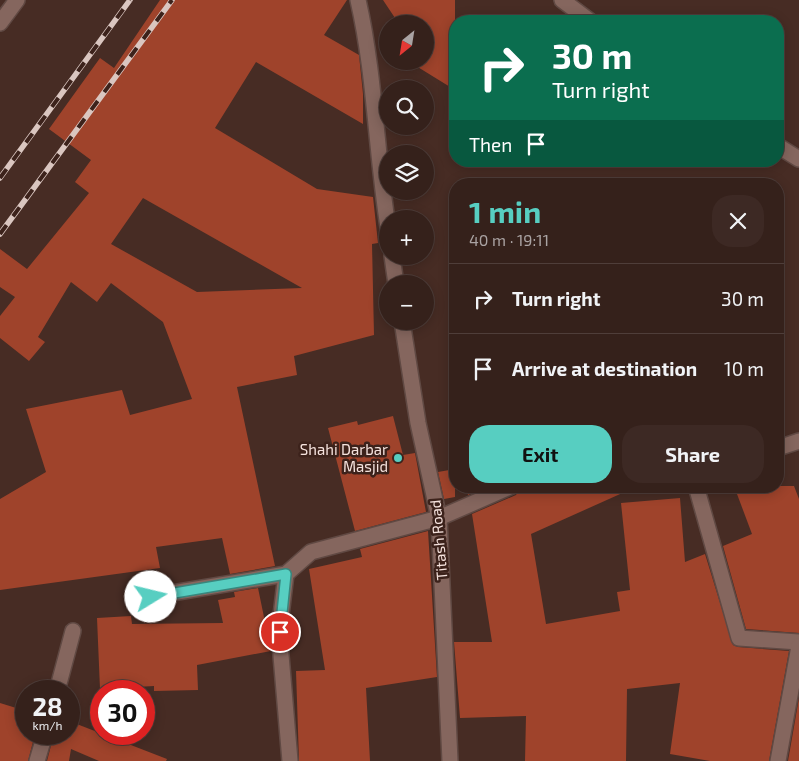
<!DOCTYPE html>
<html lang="en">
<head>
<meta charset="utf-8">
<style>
	body { margin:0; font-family:"Exo 2",sans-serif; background:#3d2924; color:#f1f3f6; height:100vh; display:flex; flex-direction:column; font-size:19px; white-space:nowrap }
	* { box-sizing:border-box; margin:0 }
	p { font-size:16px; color:#aaa3a3 }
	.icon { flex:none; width:28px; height:28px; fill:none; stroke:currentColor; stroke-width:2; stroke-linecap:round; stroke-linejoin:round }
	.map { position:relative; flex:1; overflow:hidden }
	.side { position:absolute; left:449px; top:178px; width:335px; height:315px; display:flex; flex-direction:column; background:#35211b; border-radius:20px; box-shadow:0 2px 12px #0003,0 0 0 1px #4f3e3a }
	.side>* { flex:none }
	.hud { position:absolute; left:449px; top:15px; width:335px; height:152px; border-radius:20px; box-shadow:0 2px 12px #0003,0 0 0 1px #4f3e3a; background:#0b6e4f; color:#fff; overflow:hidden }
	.needle { width:32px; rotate:210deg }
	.tools { position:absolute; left:379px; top:15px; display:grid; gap:10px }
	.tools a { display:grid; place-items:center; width:55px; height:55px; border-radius:50%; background:#35211b; box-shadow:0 2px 12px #0003,0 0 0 1px #4f3e3a; font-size:25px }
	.speed { position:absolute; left:15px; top:680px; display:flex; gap:10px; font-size:25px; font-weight:700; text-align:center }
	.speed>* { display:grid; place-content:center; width:65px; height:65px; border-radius:50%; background:#35211b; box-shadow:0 2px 12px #0003,0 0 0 1px #4f3e3a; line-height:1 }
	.speed small { font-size:12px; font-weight:400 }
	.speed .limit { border:8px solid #d22; background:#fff; color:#111 }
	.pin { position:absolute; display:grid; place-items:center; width:42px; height:42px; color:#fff; margin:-21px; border:2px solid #fff; border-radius:50%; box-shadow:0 1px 5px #0007 }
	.me { position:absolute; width:55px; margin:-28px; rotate:81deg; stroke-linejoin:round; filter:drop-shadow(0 0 4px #0008) }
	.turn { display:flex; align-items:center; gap:18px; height:105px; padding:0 20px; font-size:22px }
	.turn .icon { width:65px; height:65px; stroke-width:2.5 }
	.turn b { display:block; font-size:35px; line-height:42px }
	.then { display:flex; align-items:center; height:48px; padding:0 20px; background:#0003; gap:10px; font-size:19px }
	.round { display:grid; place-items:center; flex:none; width:52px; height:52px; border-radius:20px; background:#3d2924 }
	.head { display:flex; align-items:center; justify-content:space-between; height:85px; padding:0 20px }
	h1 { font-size:30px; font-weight:700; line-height:38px; color:#57cec1 }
	.action { display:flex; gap:10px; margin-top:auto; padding:10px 20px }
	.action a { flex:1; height:58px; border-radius:20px; background:#57cec1; color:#111; font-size:20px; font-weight:700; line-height:58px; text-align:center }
	.action a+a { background:#3d2924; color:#f1f3f6 }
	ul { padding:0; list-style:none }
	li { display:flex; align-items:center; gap:15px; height:70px; padding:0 20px; border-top:1px solid #4f3e3a }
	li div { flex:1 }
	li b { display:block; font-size:19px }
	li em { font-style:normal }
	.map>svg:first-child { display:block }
	.building { fill:#9f432b; fill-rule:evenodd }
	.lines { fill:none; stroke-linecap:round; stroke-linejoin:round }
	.minor-casing { stroke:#604943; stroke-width:18 }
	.minor { stroke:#85665e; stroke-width:15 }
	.rail-casing { stroke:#dac6c0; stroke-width:5.5 }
	.rail { stroke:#3c221b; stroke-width:4; stroke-dasharray:11; stroke-linecap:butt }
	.route-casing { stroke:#39867d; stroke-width:12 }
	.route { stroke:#57cec1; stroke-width:9 }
	.poi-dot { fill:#57cec1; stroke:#3c221b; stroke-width:2 }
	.labels { text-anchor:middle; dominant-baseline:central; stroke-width:5; stroke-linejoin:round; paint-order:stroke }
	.poi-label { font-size:15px; fill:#f5e2dd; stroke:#3c221b; text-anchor:end }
	.street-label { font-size:15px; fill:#f5e2dd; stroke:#3c221b }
</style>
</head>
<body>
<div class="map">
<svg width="799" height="761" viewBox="0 0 799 761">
	<rect width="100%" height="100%" fill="#472c24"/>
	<g class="building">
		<path d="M160,0h187l-23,35 35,20 4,39v30l-107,-62 -41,66 102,61 56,8 5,46 -6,1 2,91 -80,21 3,19 -60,12 38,179 -45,8 -8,-36 -66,9 4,21 -160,22v-91l46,-27 -20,-63 96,-19 8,25 62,-16 -29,-77 -52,-39 -14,19 -26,-20 -33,55 7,5 -16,19 -29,-23v-22l15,-19 -15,-10v-38l27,20 62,-76 -14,-11 16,-22 -42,-31 51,-71 14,10zM143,198l159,90 -105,4 -86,-48z"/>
		<path d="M383,0h72v90l-47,-29h17v-37h-26z"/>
		<path d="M393,416l10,39 12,-2 11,59 -71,19 -27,-103 29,-7 1,4z"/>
		<path d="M455,469v28l-11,2 -6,-27z"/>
		<path d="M467,486h21l-20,9z"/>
		<path d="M521,486h117l-107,48 15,90 74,-13 -3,-19 13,-2 -9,-87 59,-5 5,64 20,-8 28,91 5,2 51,4 -20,110h-59l-40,-7 10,-71 -53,6 -1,72h-101l1,-45 -66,2 -6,-76h38l-20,-128 44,-19z"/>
		<path d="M734,486h60l5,13v134l-53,-4 -23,-83 29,-12z"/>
		<path d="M428,531l9,146 -71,11 4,73h-71l-3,-90 29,-1 -16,-101 53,-12 -2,-8z"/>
		<path d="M258,588l13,63 -74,14 1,25 -44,1v-5l-54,3 -3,-71 34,-2 1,8 91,-1 -5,-23 17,-3 -1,-5z"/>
		<path d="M799,698v63h-11z"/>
		<path d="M0,703l26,8v23h9l-7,27h-28z"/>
		<path d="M69,721l98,38 -1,2h-67l-28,-12 -2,12h-22l7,-27h15z"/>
	</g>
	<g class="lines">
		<defs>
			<g id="minor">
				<path d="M358,0c17,74 18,152 30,227"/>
				<path d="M562,0l28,21"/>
				<path d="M0,23l17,-23"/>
				<path d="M778,146l21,13"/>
				<path d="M392,256l4,28"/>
				<path d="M402,321l16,102 21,95 11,243"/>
				<path d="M778,448l21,-7"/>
				<path d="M696,486l43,152 60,4"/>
				<path d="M286,574l-7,58 11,129"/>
				<path d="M136,599l150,-25 25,-22 128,-34 73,-32"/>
				<path d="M57,691l16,-60"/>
				<path d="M37,761l8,-27"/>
				<path d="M778,761l21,-115"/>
			</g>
		</defs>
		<use href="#minor" class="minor-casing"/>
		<use href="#minor" class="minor"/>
		<defs>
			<g id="rail">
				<path d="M0,178l130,-178"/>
				<path d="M0,234l172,-234"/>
			</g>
		</defs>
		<use href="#rail" class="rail-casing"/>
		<use href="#rail" class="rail"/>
	</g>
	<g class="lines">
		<defs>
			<path id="route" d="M151,597l135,-23 -6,58"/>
		</defs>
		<use href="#route" class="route-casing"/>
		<use href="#route" class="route"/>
	</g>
	<circle class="poi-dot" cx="398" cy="458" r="5"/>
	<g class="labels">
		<g class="poi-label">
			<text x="388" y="449">Shahi Darbar<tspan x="388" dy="17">Masjid</tspan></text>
		</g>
		<g class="street-label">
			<text transform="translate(438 540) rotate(-95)">Titash Road</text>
		</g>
	</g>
</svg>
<div class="tools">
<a><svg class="needle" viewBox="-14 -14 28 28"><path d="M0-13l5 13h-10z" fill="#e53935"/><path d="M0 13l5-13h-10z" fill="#aaa3a3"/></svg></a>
<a><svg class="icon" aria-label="search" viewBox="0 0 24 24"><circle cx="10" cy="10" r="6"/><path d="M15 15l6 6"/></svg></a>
<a><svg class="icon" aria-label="layers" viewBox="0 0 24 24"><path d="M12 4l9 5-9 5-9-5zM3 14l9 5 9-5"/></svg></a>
<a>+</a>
<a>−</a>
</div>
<div class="speed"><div>28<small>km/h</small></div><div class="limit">30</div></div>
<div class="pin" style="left:280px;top:632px;background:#d93025"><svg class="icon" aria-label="arrive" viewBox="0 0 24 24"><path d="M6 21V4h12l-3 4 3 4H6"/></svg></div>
<svg class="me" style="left:151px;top:597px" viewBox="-20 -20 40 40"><circle r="19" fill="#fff"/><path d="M0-13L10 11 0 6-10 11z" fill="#57cec1"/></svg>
<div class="hud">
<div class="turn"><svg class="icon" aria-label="right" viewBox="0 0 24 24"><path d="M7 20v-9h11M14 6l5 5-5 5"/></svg><div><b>30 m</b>Turn right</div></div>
<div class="then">Then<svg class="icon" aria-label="arrive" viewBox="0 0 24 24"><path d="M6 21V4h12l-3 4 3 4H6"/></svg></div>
</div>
<section class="side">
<div class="head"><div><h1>1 min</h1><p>40 m · 19:11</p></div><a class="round"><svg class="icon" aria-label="close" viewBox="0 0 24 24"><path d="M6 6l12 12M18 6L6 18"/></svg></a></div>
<ul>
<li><svg class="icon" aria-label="right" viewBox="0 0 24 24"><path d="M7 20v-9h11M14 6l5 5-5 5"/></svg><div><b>Turn right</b></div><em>30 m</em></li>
<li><svg class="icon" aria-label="arrive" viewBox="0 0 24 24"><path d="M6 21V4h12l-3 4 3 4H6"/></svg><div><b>Arrive at destination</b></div><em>10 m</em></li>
</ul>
<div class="action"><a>Exit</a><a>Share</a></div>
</section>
</div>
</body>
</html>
